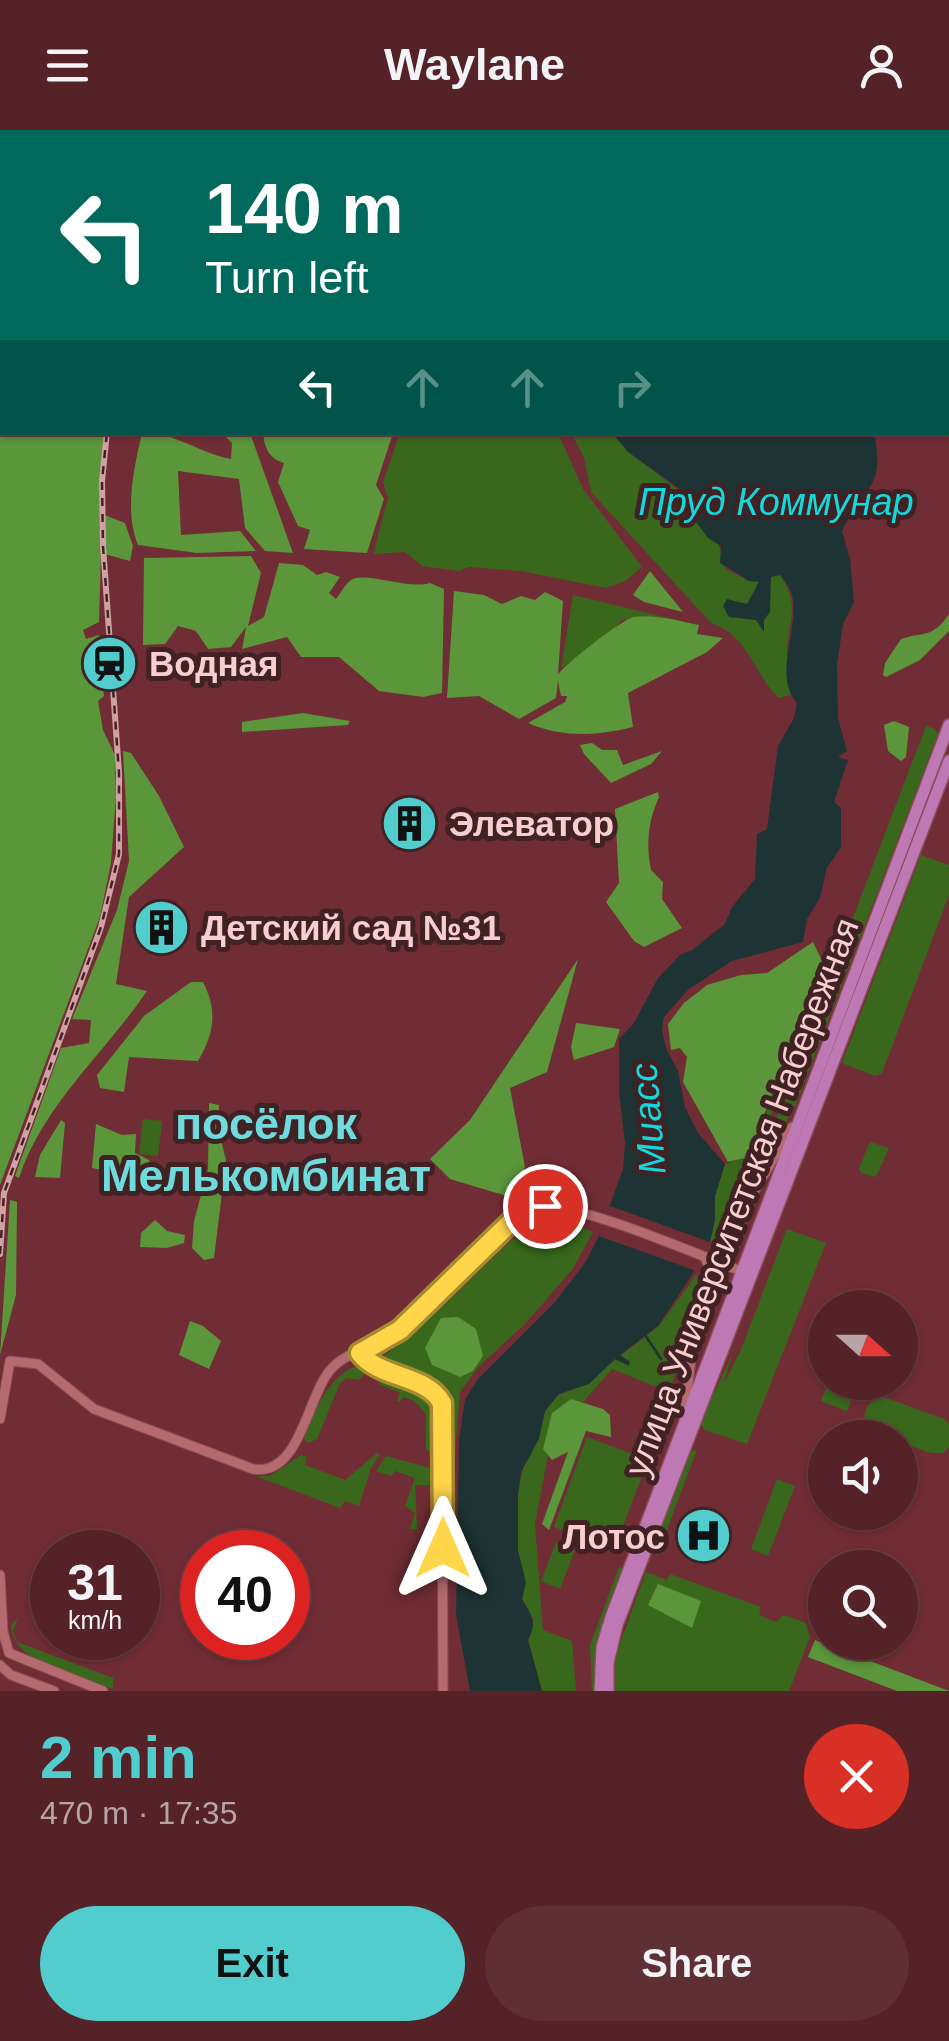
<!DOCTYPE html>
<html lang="en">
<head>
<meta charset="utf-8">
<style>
	body { margin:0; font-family:Arial,sans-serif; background:#5e2f34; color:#f1f3f6; height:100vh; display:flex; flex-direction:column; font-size:38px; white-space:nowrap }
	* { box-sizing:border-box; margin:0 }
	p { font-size:32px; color:#b6a4a8 }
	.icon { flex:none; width:55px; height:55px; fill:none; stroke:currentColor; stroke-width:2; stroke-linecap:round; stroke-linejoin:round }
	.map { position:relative; height:1561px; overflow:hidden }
	.side { display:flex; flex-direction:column; background:#552228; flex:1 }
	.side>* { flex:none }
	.top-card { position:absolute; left:0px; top:0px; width:950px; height:305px; box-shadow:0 2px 8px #0004,0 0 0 2px #6b3f45; background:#00695c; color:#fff; overflow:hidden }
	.needle { width:65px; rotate:111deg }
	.fabs { position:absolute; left:808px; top:1160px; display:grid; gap:20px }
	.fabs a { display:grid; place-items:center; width:110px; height:110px; border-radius:50%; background:#552228; box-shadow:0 2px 8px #0004,0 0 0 2px #6b3f45; font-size:50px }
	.speed { position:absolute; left:30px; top:1400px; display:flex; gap:20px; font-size:50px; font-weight:700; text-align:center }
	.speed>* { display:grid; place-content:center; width:130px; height:130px; border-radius:50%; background:#552228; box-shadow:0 2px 8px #0004,0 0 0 2px #6b3f45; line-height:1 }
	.speed small { font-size:25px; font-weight:400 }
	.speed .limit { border:15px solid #d22; background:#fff; color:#111 }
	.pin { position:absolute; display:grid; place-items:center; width:85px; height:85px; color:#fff; margin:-42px; border:5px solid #fff; border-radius:50%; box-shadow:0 2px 10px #0007 }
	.me { position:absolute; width:110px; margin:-55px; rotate:0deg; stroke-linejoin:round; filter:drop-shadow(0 0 8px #0008) }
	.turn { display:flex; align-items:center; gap:35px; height:210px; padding:0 40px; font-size:45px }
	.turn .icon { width:130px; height:130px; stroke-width:2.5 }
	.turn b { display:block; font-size:70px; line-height:85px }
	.lanes { display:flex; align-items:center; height:95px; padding:0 40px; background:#0003; justify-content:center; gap:50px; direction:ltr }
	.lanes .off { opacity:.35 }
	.round { display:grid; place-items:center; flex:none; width:105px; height:105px; border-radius:52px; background:#5e2f34 }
	.headline { display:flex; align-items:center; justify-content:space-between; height:170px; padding:0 40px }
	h1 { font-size:60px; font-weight:800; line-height:75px; color:#52cdce }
	.button { display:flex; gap:20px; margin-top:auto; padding:20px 40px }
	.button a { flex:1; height:115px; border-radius:60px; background:#52cdce; color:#111; font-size:40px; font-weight:800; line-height:115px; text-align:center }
	.button a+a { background:#5e2f34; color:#f1f3f6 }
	header { display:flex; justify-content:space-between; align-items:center; height:130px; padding:0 40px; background:#552228; font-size:45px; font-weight:800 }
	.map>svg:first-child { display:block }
	.green { fill:#39681c }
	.forest { fill:#5b963a }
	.water { fill:#1e3434 }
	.pier { fill:#712d35 }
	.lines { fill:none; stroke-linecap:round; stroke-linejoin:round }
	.stream { stroke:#1e3434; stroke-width:2.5 }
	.tertiary-casing { stroke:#874d55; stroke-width:11 }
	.primary-casing { stroke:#874d55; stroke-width:14 }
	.tertiary { stroke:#b56a70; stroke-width:9 }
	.primary { stroke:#be78b3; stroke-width:11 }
	.rail-casing { stroke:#d1a0a3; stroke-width:6 }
	.rail { stroke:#412224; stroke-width:2.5; stroke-dasharray:8; stroke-linecap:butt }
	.route-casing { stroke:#a68a30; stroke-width:25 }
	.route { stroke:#ffd54a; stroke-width:18 }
	.labels { text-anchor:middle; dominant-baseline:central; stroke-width:10; stroke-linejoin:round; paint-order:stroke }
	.poi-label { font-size:35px; font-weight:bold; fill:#f8cecf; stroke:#412224; text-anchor:start }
	.street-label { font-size:35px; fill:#f8cecf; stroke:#412224 }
	.water-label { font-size:38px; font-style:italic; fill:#12d9db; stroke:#412224 }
	.district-label { font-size:45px; font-weight:bold; fill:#6fdbdc; stroke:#412224 }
</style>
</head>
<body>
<header><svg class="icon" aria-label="menu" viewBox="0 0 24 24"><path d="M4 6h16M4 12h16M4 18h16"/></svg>Waylane<svg class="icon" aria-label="person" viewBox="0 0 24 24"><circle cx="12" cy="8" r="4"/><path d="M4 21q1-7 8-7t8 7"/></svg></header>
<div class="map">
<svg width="949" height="1561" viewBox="0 0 949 1561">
	<rect width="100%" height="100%" fill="#712d35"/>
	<g class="green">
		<path d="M558,303l25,56 59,78 -17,14 -19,7 -85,-17 -52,-4 -10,4 -37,-5 -17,-14 -32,2 15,-56 -5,-16 17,-49z"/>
		<path d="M571,303h41c42,49 101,62 113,136l24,12 10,1 -12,22 16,26 8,-54 9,-1c21,31 8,45 7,78 0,14 2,28 3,42l-11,3c-26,-24 -30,-63 -68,-75l-120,-131 -7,-35z"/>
		<path d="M573,465l124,30 -42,-7 -33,2 -17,18 -44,30z"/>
		<path d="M926,596l9,3 3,5 -141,368 -48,88z"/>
		<path d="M921,725l28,10v30l-67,178 -7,3 -33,-13z"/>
		<path d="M817,867l-91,235 -16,10 5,-23v-23l10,-32 19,-6 19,-34 9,-31z"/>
		<path d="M143,989l19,2 -4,35 -19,-2z"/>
		<path d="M870,1012l19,6 -13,29 -15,-4 -2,-5z"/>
		<path d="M550,1089l16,2 27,11 -21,38 -47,54 -46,42 -19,26 -7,84 -2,-83 -5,-5 -62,-25v-7l37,-29 99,-95z"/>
		<path d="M787,1099l39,14 -79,201 -42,-14 -5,-7 33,-70 -10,32 17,-33z"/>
		<path d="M696,1145l6,16 -33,101 -57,-23 -61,70 -16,85 8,106 29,11 4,50h-34l-14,-51 6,-20 -12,-21c4,-20 -3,-35 -5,-54 -5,-49 9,-103 35,-145 14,-12 32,-10 45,-26l62,-48z"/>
		<path d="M357,1236l11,4 -9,10 -12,-2 -7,5 -23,56 -9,4 -4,-5c10,-26 25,-63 53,-72z"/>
		<path d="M383,1245c51,20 52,19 53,74l-4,5 -6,-5v-35l-12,-13 -11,-4 -3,5 -3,-1 3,-8 -21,-9z"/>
		<path d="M828,1253h30l-11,28 -26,-10z"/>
		<path d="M884,1267l60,22 5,5v23l-6,6h-12l-31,-11v-4c-14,0 -26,-3 -36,-15 0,-15 5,-24 20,-26z"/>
		<path d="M587,1307l61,23 -34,90 -60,-23z"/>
		<path d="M697,1320l-40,106 -4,-13 32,-86 6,-6z"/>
		<path d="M377,1323l3,1 -9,14 -12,38 -14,-5 -5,7 -84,-32h14l31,-21 6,2 -2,8 40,15z"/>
		<path d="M386,1326l48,13 1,57h-4l1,-41h-17l2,44h-7l5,-16 -10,-7 10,-28 -20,-7 -4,5 -15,-5z"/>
		<path d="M777,1349l18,7 -27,70 -17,-7z"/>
		<path d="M556,1412l19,8 -15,39 -19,-8z"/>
		<path d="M619,1437l6,2 -28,83v39h-5l-2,-46z"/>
		<path d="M646,1442l21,8 3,-6 91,33 -2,8 17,7 8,-7 22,8 4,14 -21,54h-175l1,-34z"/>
		<path d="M18,1487l-5,14 4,11 96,36v11c-31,-12 -101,-25 -102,-64z"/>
		<path d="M40,1494l12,5v9h22l23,8 3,15 -11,-7 -13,-2 -3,-4 -26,-7z"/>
	</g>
	<g class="forest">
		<path d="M0,0h426l-424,2v300l105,1 -5,81 23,9 8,23 -3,15 -29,-8 -2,69 -16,8 3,9 13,-4 5,61 -6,5 5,29 12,25 1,42 -5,66 -11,54 -100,268z"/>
		<path d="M142,303c33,-1 57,20 89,26l1,-16 -10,-10h28l43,120 -28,-2 -20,-23 -6,-49 -61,-8 3,64 59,-4 16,20 -59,2 -59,-8c-14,-34 -4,-77 4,-112z"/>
		<path d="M263,303h130l-17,52 8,14 -17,54 -63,-4 6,-19 -12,-4 -20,-44 6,-19c-16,-5 -19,-15 -21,-30z"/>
		<path d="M251,426l10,17 -13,53 16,-9 15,-54 24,2 14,10 9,-3 14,5 -11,16 7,6c5,-6 9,-15 15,-19 13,-9 58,10 79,3l14,6 -2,104 -19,4 -44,-6 -40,-34h-38l-14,-20 -45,12 4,-22 -15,20 -23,2 -12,-18 -18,-5 -13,18 -22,1 1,-87z"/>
		<path d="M650,441l33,41 -39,-10 -11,-7z"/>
		<path d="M454,461l30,4 18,9 19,-8 14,4 10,-8 18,9 -5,74c4,-9 66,-57 76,-58 21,-3 44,4 65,8l-2,9 26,4 -16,14 -79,41 5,34c-36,9 -70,11 -105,-4l37,-21 2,-6h-6l-3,-15 -2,17 -37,21 -40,-23 -32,2z"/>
		<path d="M949,484v17l-29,29 -34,17 -3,-2 2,-12 16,-24c24,-8 31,0 48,-25z"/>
		<path d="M303,583l47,8 -2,4 -106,7v-10z"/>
		<path d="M894,591l15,6 -3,30 -5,4 -13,-10 -4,-26z"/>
		<path d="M592,613l10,7h15l6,15 39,-14 -11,13 -40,19 -27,-29 -4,-9z"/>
		<path d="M123,621l8,2 28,43 25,51 -55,50 -13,87 31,7c-43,63 -104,114 -128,187l-4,-2 46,-128 28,-5 2,-23 -19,-1 45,-109 12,-49z"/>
		<path d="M658,662l1,5c-11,25 -13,45 -8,73l12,12 -1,17 20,29 -38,19 -10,-6 -28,-39 13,-19 -4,-74z"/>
		<path d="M813,812l14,29c-16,42 -39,81 -55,122 -9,24 -14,44 -28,65l-16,4 -45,-80 4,-25 -7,-9 -9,2 -3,-26 16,-21 23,-18 34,-10 26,-2z"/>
		<path d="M578,829l-31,113 -37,16 15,79 -12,31 -63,-19 -20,-20 40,-39z"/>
		<path d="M191,852h12c15,29 11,52 -5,79l-69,-4 -5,35 -24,-4 -3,-13 47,-59z"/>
		<path d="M576,893l44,6 -6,18 -40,13 -3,-13z"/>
		<path d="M209,973l10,2 -1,23 8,32 -12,98 -10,2 -12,-12 2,-27 14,-52z"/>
		<path d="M61,990l4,3 -5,55 -25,-1 5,-22z"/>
		<path d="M96,994l26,11 14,-1 -1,19 14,7 3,13h-12l-9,-9 -18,8 -21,-4z"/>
		<path d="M10,1070l7,2 -1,93 -16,60z"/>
		<path d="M155,1090l12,11 18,4 -1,8 -17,5 -27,-1 1,-14z"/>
		<path d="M458,1187l18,12 7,27 -10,15 -13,6 -28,-12 -7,-17 16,-30z"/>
		<path d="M190,1191l13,5 18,15 -12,28 -30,-14z"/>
		<path d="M571,1269l32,10 7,6 1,22 -25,-6 -37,99 -7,-6 26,-72 -16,8 -9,-11 9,-36z"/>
		<path d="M658,1454l43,17 -9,27 -44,-23z"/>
		<path d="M815,1510l134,51h-52l-89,-34z"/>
	</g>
	<g class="water">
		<path d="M505,0h330l-330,2z"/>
		<path d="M612,303h262c12,56 -10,52 -32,98l8,28 4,43 -11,22 -6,40 1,54 9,33 -9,6 10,3 -14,42 7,6v39l-14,21 -7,30 -13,21 -4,23 -71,19 -43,28 -25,28 -2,13 4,18 12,23 7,36 13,26 27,31 -10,32v23l-5,23 -16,30 -36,54 -38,29 10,7 -1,4 -14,-7 -26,25 -30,10 -14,17 -6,28 -18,33 -3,24v54l8,33 -4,16c9,15 16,24 6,41l14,51h-72l-14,-76 3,-176 6,-39 12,-20 78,-78 30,-39 14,-27 24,-67 2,-25 -6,-52v-53l15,-16 24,-45 23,-24 11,-4 33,-26 7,-17 23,-28 2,-45 10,-5 11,-83 16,-28 3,-15c-25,-29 3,-74 -5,-108 -1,-6 -8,-14 -12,-20l-9,2 -1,35 -6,8v12l-8,-12 -27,-3 -6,-11 4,-7 20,5 12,-22 -10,-1 -29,-18 1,-17 -13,-8 -23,-31 3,-12 -60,-43z"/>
	</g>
	<path class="pier" d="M610,1076l100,36 -11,30 -100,-36z"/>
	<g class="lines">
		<path class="stream" d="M645,1205l16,24"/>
		<defs>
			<g id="tertiary">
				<path d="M709,1127l13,-3 11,-13 19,-46 40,-68"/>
				<path d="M359,1223c21,26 66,21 83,50l1,288"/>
				<path d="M684,1288l7,-59 24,-78 -9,-21"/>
				<path d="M0,1289l10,-58 28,3 56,45 159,60c48,8 54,-75 79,-101 17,-18 47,-22 67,-37 38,-30 99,-117 143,-124 35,-5 164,51 204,66"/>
				<path d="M0,1445l3,57 6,21 94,38"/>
				<path d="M0,1535l11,10 43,16"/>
			</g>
			<g id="primary">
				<path d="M600,1561l2,-44 9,-30 338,-892"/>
				<path d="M608,1561v-28l9,-38 332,-864"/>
			</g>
		</defs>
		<use href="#tertiary" class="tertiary-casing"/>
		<use href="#primary" class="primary-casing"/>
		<use href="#tertiary" class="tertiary"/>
		<use href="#primary" class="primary"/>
		<defs>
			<g id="rail">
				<path d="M253,2v-2"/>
				<path d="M0,1124l4,-61 97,-266 18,-73v-81l-16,-227 -1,-65 5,-49"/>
			</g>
		</defs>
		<use href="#rail" class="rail-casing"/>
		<use href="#rail" class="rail"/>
	</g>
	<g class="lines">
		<defs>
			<path id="route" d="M443,1418l-1,-145c-16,-29 -62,-24 -82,-50l40,-23 111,-108 34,-16"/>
		</defs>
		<use href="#route" class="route-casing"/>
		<use href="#route" class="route"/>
	</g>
	<defs>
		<symbol id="station-disc" viewBox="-11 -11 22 22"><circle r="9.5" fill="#52cdce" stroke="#412224"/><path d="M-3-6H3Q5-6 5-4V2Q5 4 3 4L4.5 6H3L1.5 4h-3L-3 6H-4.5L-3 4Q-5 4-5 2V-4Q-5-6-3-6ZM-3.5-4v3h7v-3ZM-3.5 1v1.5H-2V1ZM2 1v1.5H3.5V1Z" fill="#111"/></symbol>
		<symbol id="building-disc" viewBox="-11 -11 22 22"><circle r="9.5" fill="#52cdce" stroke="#412224"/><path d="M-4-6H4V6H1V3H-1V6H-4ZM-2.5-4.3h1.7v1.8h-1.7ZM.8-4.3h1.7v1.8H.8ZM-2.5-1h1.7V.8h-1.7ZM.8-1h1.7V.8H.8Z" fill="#111"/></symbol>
		<symbol id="hospital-disc" viewBox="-11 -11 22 22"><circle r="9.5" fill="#52cdce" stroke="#412224"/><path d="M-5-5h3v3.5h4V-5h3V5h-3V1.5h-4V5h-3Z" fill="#111"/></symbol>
	</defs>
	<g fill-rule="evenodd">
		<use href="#station-disc" x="78" y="502" width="63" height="63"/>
		<use href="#building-disc" x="378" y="662" width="63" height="63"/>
		<use href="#building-disc" x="130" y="766" width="63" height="63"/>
		<use href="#hospital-disc" x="672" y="1374" width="63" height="63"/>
	</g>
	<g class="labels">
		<g class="poi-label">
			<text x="149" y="533">Водная</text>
			<text x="449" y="693">Элеватор</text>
			<text x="201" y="797">Детский сад №31</text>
			<text x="665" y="1406" text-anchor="end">Лотос</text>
		</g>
		<g class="street-label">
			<text transform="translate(741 1067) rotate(-69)">улица Университетская Набережная</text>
		</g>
		<g class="water-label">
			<text x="776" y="372">Пруд Коммунар</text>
			<text transform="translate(648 989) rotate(-95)">Миасс</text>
		</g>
		<g class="district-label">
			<text x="266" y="993">посёлок<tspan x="266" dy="52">Мелькомбинат</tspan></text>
		</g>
	</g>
</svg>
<div class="fabs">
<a><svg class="needle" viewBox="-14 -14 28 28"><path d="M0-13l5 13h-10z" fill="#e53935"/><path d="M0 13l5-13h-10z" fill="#b6a4a8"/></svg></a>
<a><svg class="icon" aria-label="sound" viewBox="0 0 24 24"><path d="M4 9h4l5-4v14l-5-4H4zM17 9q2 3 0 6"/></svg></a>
<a><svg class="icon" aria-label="search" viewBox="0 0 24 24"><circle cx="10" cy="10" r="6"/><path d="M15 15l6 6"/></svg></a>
</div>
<div class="speed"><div>31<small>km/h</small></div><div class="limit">40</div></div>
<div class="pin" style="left:545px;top:1076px;background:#d93025"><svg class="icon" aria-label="arrive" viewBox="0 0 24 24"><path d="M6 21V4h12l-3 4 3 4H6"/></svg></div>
<svg class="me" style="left:443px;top:1418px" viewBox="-20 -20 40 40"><path d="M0-17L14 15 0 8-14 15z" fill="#ffd54a" stroke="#fff" stroke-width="4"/></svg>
<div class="top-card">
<div class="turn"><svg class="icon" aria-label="left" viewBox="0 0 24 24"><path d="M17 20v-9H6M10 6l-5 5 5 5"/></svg><div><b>140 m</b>Turn left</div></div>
<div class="lanes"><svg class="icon" aria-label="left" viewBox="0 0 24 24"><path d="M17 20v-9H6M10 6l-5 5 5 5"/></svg><svg class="icon off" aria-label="ahead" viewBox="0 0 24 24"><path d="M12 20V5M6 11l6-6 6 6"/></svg><svg class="icon off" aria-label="ahead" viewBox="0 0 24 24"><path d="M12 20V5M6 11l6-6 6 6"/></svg><svg class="icon off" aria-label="right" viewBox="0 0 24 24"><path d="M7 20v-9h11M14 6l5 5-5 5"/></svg></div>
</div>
</div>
<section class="side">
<div class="headline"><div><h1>2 min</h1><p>470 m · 17:35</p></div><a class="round" style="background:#d93025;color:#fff"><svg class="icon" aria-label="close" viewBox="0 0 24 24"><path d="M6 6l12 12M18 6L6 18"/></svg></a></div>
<div class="button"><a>Exit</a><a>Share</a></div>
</section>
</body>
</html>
